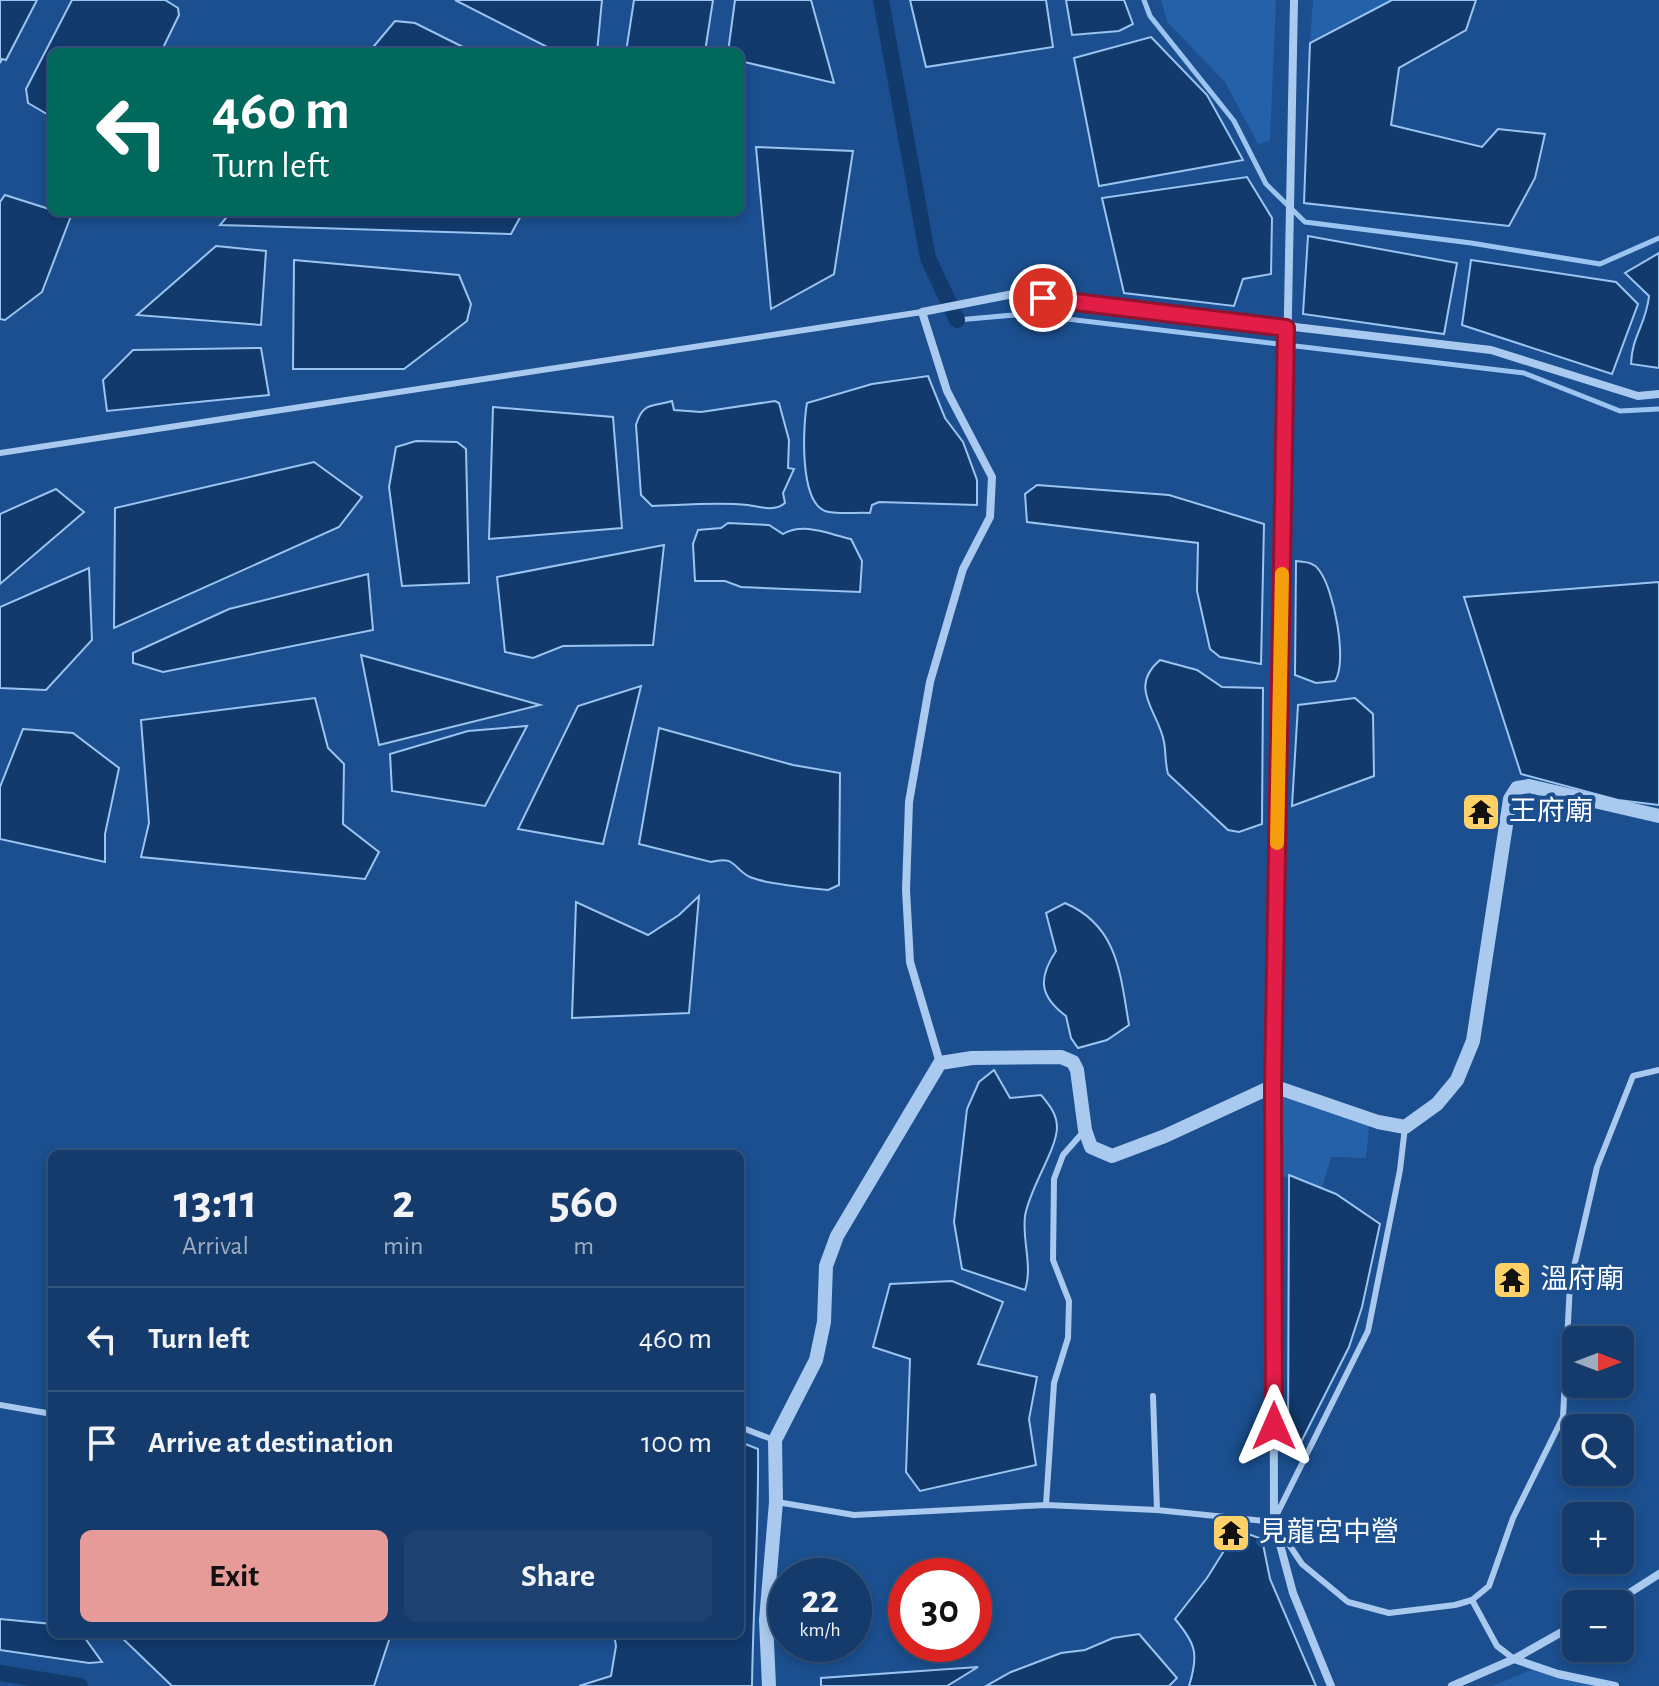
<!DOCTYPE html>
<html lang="en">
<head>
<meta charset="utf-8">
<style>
	body { margin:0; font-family:"Alegreya Sans","Noto Sans TC",sans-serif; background:#1d4271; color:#f1f3f6; height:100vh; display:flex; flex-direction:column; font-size:30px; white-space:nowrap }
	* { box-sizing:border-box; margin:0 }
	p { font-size:26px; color:#9dadc1 }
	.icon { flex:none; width:44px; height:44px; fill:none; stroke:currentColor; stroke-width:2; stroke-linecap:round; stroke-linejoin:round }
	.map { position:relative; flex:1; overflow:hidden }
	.sheet { position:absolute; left:48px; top:1150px; width:696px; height:488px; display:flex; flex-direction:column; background:#143b6b; border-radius:12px; box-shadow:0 4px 12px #0003,0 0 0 2px #33557e }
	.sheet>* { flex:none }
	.hud { position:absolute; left:48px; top:48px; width:696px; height:168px; border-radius:12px; box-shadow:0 4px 12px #0003,0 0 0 2px #33557e; background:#00695c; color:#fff; overflow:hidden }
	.needle { width:52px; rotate:90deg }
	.controls { position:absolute; left:1562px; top:1326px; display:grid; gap:16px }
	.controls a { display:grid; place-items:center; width:72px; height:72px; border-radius:12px; background:#143b6b; box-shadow:0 4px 12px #0003,0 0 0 2px #33557e; font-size:40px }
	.speed { position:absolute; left:768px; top:1558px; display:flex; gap:16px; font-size:40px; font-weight:700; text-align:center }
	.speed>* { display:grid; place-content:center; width:104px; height:104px; border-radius:50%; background:#143b6b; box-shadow:0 4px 12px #0003,0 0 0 2px #33557e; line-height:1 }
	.speed small { font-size:20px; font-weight:400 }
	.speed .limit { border:12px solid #d22; background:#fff; color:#111 }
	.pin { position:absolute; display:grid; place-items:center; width:68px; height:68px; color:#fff; margin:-34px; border:4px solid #fff; border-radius:50%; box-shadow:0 2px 8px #0007 }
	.me { position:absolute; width:88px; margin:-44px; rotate:0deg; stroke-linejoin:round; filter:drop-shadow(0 0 6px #0008) }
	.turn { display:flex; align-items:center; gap:28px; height:168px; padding:0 32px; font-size:36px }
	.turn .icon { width:104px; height:104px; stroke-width:2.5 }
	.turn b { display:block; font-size:56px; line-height:68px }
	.eta { display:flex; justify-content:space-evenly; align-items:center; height:136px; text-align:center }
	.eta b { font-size:48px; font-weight:700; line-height:56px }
	.primary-button { display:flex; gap:16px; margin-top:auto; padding:16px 32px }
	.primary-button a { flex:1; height:92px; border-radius:12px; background:#e69b98; color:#111; font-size:32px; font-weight:700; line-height:92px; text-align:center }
	.primary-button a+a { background:#1d4271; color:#f1f3f6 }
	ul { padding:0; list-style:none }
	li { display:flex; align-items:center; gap:24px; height:104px; padding:0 32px; border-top:2px solid #33557e }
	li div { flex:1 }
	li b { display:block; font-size:30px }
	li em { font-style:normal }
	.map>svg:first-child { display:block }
	.green { fill:#2461a8 }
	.water { fill:#123a6d; stroke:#9cc4f0; stroke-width:2 }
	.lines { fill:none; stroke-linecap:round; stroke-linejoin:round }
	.stream { stroke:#9cc4f0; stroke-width:5 }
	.canal { stroke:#123a6d; stroke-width:16 }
	.service { stroke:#a9c9ee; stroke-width:6 }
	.minor { stroke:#a9c9ee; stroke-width:8 }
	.tertiary { stroke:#a9c9ee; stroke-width:14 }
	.route-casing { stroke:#92132f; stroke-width:20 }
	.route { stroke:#e11d48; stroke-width:14 }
	.slow { stroke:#f59e0b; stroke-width:14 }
	.labels { text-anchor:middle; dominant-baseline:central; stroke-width:8; stroke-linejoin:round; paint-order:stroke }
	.poi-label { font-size:28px; fill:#fff; stroke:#1b4f8f; text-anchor:start }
</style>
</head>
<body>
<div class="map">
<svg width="1659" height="1686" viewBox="0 0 1659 1686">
	<rect width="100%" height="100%" fill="#1b4f8f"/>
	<g class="green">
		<path d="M1161,0h115l-6,141 -12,3 -33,-62 -57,-59z"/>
		<path d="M1313,0h79l-82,43z"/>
		<path d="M1273,1086l97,33 -4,39 -35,-1 -9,31 -49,-15z"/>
		<path d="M1539,1667l60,19h-107z"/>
	</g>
	<g class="water">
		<path d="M0,0h37l-31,60 -4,-1 -2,4z"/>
		<path d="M72,0h93l13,8 1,7 -18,37h-109v65l-24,-14 -2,-14z"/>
		<path d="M455,0h147l-5,52h-40z"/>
		<path d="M634,0h79l-8,52h-79z"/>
		<path d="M735,0h76l23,83 -94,-22v-9h-12z"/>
		<path d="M910,0h136l7,47 -127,20z"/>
		<path d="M1066,0h58l9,24 -14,7 -47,4z"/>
		<path d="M1392,0h84l-10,30 -67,38 -8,57 91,22 16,-18 47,5 -10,44 -26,48 -205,-23 6,-160z"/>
		<path d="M395,21l20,2 58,29h-104z"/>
		<path d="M1151,37l56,58 36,65 -144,26 -25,-128z"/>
		<path d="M756,147l97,4 -19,123 -63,35z"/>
		<path d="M1247,177l25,41 -1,56 -28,5 -9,27 -110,-13 -22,-95z"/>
		<path d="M5,195l66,21 -29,76 -37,28 -5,-1v-117z"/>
		<path d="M231,212h292l-12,22 -291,-9z"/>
		<path d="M1308,236l149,27 -13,71 -141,-20z"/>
		<path d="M216,246l50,5 -5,74 -124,-10z"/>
		<path d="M1659,253v115l-28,-4c1,-29 15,-39 18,-68l-24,-23z"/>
		<path d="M294,260l165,15 12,29 -4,17 -63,48h-111z"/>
		<path d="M1471,260l145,22 22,22 -26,70 -150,-49z"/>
		<path d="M261,348l8,47 -162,16 -4,-31 30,-30z"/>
		<path d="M928,376l17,42 18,24 14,38v25l-98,-3 -7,3 -2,8c-13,-1 -33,2 -45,-2 -26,-10 -22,-85 -18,-108l65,-19z"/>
		<path d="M672,401l2,9 27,2 74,-11 4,2 10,37 -1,28 6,1 -11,24 2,10c-10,9 -25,4 -37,2 -31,-3 -64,0 -96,1l-11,-11 -5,-70c7,-24 17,-18 36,-24z"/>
		<path d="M493,407l120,10 9,111 -133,11z"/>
		<path d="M416,441l41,1 9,7 3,134 -67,3 -13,-99 7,-40z"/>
		<path d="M314,462l48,35 -23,30 -225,101 1,-120z"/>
		<path d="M1037,485l132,10 95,29 -3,140 -41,-7 -10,-8 -13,-58 1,-48 -171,-21 -2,-28z"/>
		<path d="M56,489l28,23 -84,72v-70z"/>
		<path d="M728,523l41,2 14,9c21,-12 45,0 68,5l11,22 -2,31 -119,-5 -16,-6h-30l-2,-37 5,-14 23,-2z"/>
		<path d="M664,545l-11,100 -90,1 -30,12 -28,-6 -8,-75z"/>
		<path d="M1296,561c10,1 17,1 23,9 15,19 29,92 16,111l-19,2 -21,-8z"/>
		<path d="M89,568l3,72 -46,50 -46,-2v-81z"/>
		<path d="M368,574l5,56 -210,42 -30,-9v-10l96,-44z"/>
		<path d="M1659,582v223l-41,-5 -97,-26 -57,-177z"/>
		<path d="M361,655l179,50 -161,40z"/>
		<path d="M1160,660l37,10 25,17 41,1 -1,136 -23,8 -11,-2 -60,-56c-3,-11 -2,-21 -4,-32 -5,-30 -37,-54 -4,-82z"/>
		<path d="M641,686l-38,158 -85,-15 60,-123z"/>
		<path d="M315,698l13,50 16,16 -1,60 36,28 -14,27 -224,-22 8,-34 -8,-103z"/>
		<path d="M1355,698l18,16 1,62 -82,30 6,-101z"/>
		<path d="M527,726l-42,80 -93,-15 -2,-37 78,-23z"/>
		<path d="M659,728l134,37 47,8 -1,112 -11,5c-19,-2 -62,-6 -78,-13 -17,-8 -14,-22 -39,-15l-72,-18z"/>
		<path d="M23,729l50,4 46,35 -14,66v28l-105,-23v-52z"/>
		<path d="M699,896l-10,117 -117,5 4,-116 72,33 31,-20z"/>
		<path d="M1065,903c53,23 55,70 64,122l-22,15 -29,8 -7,-10 -5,-22c-27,-20 -28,-38 -10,-65l-10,-38z"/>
		<path d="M994,1070l16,28 31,-3c9,11 16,19 16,33 -1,23 -27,59 -32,88 -3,25 8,50 0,74l-63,-21 -8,-47 13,-113 12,-27z"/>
		<path d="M1289,1175l47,19 44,30 -18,83 -13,40 -51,101h-10z"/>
		<path d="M952,1281l51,21 -25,62 59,13 -8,42 7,46 -116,26 -14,-19 4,-113 -37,-12 17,-63z"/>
		<path d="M740,1442l18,7c1,79 -5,158 -6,237h-173l32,-10 5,-30 -2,-12h126z"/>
		<path d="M1237,1530l25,9 8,40 46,107h-127c10,-32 7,-42 -14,-67l32,-41z"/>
		<path d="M0,1619l52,5v10h30l20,28 -13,1 -89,-13z"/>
		<path d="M118,1634h273l-17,52h-202z"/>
		<path d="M1139,1634l38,44 -8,8h-183l25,-14 50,-19 24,-3 28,-12z"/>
		<path d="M978,1667l-31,19h-126v-8z"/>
	</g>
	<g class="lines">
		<g class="stream">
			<path d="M1144,0l6,16 84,105 32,63 39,38 166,21 129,21 59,-26"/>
			<path d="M957,320l68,-6 499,59 96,38 39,-2"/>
		</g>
		<g class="canal">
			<path d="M881,0l47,258 29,62"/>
			<path d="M0,1673l80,13"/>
		</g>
		<g class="service">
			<path d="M0,453l922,-141"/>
			<path d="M1153,1396l4,114"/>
			<path d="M0,1405l52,9"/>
			<path d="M740,1427l34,13"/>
			<path d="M777,1502l77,13 192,-10 111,5 117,12 28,42 46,38 41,11 66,-8 17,-5 17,-14 24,-68 50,-101 7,-133 27,-117 36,-91 26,-6"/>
			<path d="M1046,1505l8,-122 14,-45 1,-37 -16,-41 1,-81 9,-24 22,-25"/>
			<path d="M1275,1518l93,-187 32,-161 5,-43"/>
			<path d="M1472,1600l25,46 17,13"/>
		</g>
		<g class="minor">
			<path d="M1294,0l-21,1086 1,436 19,71 38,93"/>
			<path d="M940,1063l-30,-101 -4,-72 3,-88 21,-120 33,-113 27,-52 2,-40 -45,-86 -25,-79 91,-18 478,56 147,46 21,-2"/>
			<path d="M1612,1604l47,-30"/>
			<path d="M1514,1659l44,15 57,12"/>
			<path d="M1452,1686l62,-27 62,-35"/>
		</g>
		<path class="tertiary" d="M769,1686l-3,-66 10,-118 -1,-62 41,-80 8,-38 2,-56 11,-30 103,-173 32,-5 89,-1 12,5 4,8 8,60 6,17 21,9 53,-20 108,-50 105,36 27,5 32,-23 20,-24 16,-39 37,-242 7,-11 12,-2 130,30"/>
	</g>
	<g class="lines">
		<defs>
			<path id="route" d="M1043,298l243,30 -13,758 1,340"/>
		</defs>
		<use href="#route" class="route-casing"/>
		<use href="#route" class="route"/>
		<path class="slow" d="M1277,843l5,-269"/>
	</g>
	<defs>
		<symbol id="temple-square" viewBox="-11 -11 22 22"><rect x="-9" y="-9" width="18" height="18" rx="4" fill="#ffd166" stroke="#1b4f8f"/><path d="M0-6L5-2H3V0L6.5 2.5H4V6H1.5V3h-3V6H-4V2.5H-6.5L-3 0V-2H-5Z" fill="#111"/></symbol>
	</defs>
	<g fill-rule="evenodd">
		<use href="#temple-square" x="1459" y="790" width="44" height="44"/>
		<use href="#temple-square" x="1490" y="1258" width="44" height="44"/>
		<use href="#temple-square" x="1209" y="1511" width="44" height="44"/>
	</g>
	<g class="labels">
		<g class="poi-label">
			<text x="1509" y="812">王府廟</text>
			<text x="1540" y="1280">溫府廟</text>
			<text x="1259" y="1533">見龍宮中營</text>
		</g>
	</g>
</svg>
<div class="controls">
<a><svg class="needle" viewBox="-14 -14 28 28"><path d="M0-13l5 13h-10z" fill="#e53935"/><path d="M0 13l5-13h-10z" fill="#9dadc1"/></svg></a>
<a><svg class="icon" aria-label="search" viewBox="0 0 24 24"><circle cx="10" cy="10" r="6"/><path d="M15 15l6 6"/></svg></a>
<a>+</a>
<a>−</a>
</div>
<div class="speed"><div>22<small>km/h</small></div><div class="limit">30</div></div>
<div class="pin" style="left:1043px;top:298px;background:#d93025"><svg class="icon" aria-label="arrive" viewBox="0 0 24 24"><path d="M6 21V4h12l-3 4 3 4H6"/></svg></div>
<svg class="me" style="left:1274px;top:1426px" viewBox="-20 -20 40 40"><path d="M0-17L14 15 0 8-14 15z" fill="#e11d48" stroke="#fff" stroke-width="4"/></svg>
<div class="hud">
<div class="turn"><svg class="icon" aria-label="left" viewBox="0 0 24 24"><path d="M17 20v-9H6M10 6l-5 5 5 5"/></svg><div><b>460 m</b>Turn left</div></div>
</div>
<section class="sheet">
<div class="eta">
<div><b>13:11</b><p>Arrival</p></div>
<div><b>2</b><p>min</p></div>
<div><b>560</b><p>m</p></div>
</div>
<ul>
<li><svg class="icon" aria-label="left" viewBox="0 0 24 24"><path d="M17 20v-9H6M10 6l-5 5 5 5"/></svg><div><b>Turn left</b></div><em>460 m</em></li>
<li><svg class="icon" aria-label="arrive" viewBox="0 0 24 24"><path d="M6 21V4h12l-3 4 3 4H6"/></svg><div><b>Arrive at destination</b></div><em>100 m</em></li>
</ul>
<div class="primary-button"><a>Exit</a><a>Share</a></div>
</section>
</div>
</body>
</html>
